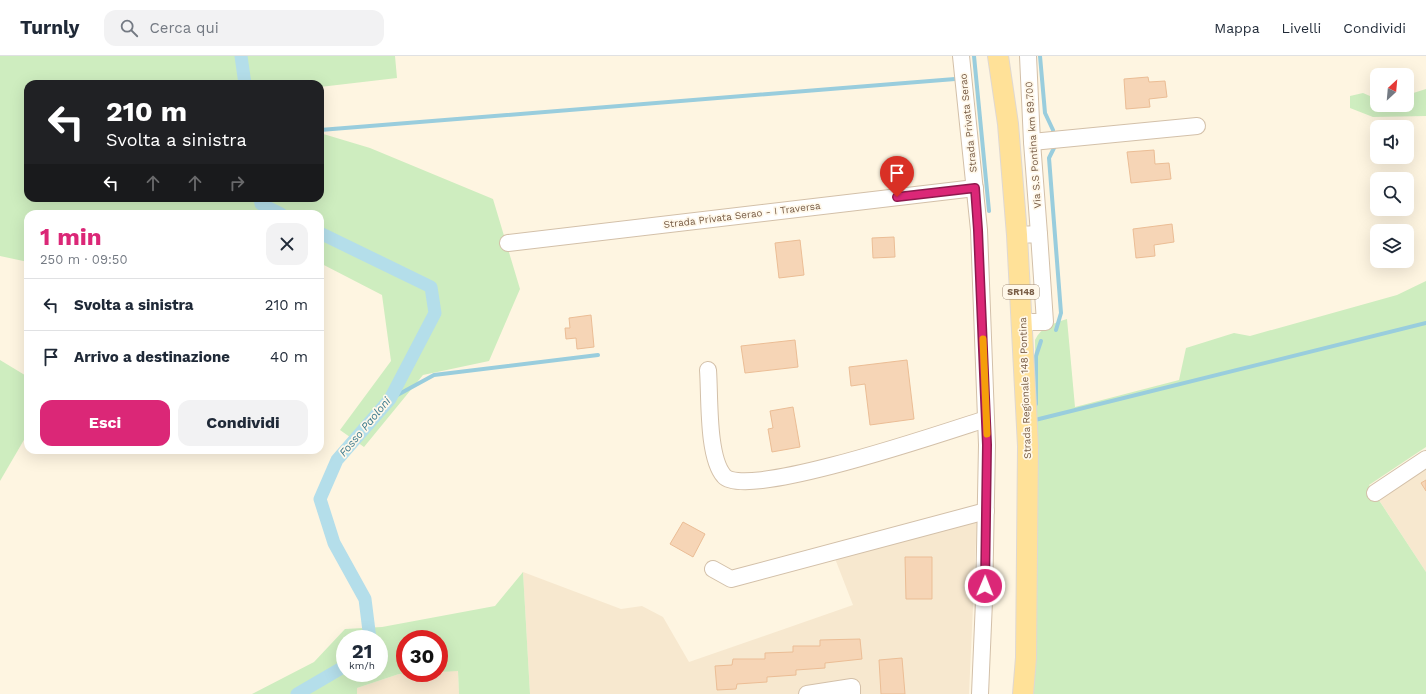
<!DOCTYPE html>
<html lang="it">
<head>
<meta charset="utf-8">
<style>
	body { margin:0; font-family:"Work Sans",sans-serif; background:#f2f2f3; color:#1f2937; height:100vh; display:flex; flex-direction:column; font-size:15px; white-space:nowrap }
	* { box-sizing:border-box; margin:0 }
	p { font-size:13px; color:#747a83 }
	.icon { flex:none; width:22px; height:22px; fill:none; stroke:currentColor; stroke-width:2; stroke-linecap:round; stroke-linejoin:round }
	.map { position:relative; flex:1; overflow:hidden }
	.drawer { position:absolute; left:24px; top:154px; width:300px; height:244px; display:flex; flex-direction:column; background:#fff; border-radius:12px; box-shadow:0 4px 16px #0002 }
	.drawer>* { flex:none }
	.guide { position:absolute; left:24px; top:24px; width:300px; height:122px; border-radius:12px; box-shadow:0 4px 16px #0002; background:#202124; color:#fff; overflow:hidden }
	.needle { width:26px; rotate:26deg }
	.tools { position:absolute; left:1370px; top:12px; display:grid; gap:8px }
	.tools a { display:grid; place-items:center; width:44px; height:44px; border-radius:8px; background:#fff; box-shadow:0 4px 16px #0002; font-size:20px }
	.speed { position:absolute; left:336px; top:574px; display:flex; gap:8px; font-size:20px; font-weight:700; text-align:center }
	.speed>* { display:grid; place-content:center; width:52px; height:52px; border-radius:50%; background:#fff; box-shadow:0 4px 16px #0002; line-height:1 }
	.speed small { font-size:10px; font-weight:400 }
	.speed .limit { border:6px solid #d22; background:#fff; color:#111 }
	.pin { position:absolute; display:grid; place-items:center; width:34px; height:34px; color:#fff; margin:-41px -17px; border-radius:50% 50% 50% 0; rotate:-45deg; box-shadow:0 0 4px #0007 }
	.pin .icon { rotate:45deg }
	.me { position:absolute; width:44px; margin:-22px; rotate:1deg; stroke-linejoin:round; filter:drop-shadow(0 0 3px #0008) }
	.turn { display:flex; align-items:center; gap:14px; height:84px; padding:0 16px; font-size:18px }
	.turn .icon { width:52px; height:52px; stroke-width:2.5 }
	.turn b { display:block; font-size:28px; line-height:34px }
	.lanes { display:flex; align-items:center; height:38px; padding:0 16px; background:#0003; justify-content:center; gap:20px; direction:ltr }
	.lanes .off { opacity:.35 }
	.round { display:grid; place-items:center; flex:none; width:42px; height:42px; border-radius:12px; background:#f2f2f3 }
	.overview { display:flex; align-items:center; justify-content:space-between; height:68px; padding:0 16px }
	h1 { font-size:24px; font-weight:700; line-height:30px; color:#db2777 }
	.button { display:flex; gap:8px; margin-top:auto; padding:8px 16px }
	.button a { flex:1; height:46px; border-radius:12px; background:#db2777; color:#fff; font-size:16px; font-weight:700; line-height:46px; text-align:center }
	.button a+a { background:#f2f2f3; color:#1f2937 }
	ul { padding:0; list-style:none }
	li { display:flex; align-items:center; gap:12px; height:52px; padding:0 16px; border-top:1px solid #e0e1e3 }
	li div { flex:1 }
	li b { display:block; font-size:15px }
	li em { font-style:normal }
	header { display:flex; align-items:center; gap:24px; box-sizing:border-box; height:56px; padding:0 20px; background:#fff; border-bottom:1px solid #e0e1e3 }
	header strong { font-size:19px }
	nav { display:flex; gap:22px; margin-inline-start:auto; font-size:14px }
	.search { width:280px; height:36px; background:#f2f2f3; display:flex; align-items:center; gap:10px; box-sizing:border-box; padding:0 14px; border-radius:12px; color:#747a83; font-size:15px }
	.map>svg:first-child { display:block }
	.residential { fill:#f7e8cf }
	.green { fill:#ceedbf; fill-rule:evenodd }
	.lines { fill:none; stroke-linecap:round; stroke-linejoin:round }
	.stream { stroke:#99cddd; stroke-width:4 }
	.canal { stroke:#b4deea; stroke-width:13 }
	.building { fill:#f6d5b6; stroke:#ebbd95 }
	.minor-casing { stroke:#d3c0a9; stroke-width:18 }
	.major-casing { stroke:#dfd8d2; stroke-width:22 }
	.minor { stroke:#fff; stroke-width:16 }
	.major { stroke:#ffe198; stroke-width:20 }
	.route-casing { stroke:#8e194d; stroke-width:10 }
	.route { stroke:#db2777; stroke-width:7 }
	.slow { stroke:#f59e0b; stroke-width:7 }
	.labels { text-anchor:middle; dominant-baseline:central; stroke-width:3.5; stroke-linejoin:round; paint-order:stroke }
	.shield { fill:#fff8ea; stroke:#a08b76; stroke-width:1 }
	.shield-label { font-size:9px; font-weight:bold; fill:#785c45 }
	.street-label { font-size:10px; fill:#785c45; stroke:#fff8ea }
	.water-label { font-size:11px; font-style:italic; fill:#3d7a8e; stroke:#fff8ea }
</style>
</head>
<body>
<header>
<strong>Turnly</strong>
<div class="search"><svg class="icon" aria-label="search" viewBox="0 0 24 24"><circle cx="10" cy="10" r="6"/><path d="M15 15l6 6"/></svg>Cerca qui</div>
<nav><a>Mappa</a><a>Livelli</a><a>Condividi</a></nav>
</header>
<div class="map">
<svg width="1426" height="638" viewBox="0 0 1426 638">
	<rect width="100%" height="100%" fill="#fef5e1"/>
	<g class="residential">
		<path d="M1426,410v106l-47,-72z"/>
		<path d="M977,463l-8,175h-439l-7,-122 98,37 21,-3 21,11 26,45 164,-57 -19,-49z"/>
		<path d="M458,614l1,24h-102v-6l42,-14 40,-1v-1z"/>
	</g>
	<g class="green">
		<path d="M0,0h395l2,22 -77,9v-3h-292v114h292v-65l50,15 123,51 27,90 -31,72 -66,14 -59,72 -24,-17 51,-69 -9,-66 -62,-32v-49h-292v48l-28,-6z"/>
		<path d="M1426,33v27l-53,1 -23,-9v-12l13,-3 14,6v6h30v-10z"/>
		<path d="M1426,225v166l-57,38 57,87v122h-397l8,-203 -2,-151c6,-13 19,-17 32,-21l8,88 104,-27 7,-32 48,-15 16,3 147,-41z"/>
		<path d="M0,304l28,17v56l-28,48z"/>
		<path d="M523,516l7,122h-71l-1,-23 -19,1v-33h-34v34h16l-22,1 -42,14v6h-105l62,-32 31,-33 37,-2 113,-21zM345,583h34v34h-34z"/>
	</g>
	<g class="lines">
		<g class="stream">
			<path d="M974,0l15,155"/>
			<path d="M1040,0l5,57 8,17"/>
			<path d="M320,74l635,-51"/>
			<path d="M1055,90l-6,12 12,155 -5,17"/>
			<path d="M390,343l44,-24 164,-20"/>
			<path d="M1036,348v-48l5,-15"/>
			<path d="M1035,364l391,-97"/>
		</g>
		<g class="canal">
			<path d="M241,0l4,28"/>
			<path d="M260,142l1,6 20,10"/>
			<path d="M320,177l111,54 4,26 -45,86 -53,61 -17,39 14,44 31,56 5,40"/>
			<path d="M297,638l48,-28"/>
		</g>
	</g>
	<g class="building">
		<path d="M1148,21l1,5 16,-1 2,16 -18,2 1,8 -24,2 -2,-30z"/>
		<path d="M1154,94l1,14 14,-1 2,16 -40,4 -4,-31z"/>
		<path d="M1172,168l2,18 -20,3 1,11 -19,2 -3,-29z"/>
		<path d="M894,181l1,20 -22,1 -1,-20z"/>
		<path d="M800,184l4,35 -25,3 -4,-35z"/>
		<path d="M591,259l3,32 -17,2 -1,-11 -10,1 -1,-11h5l-1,-10z"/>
		<path d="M795,284l3,27 -53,6 -4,-27z"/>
		<path d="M907,304l7,59 -44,6 -5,-41 -14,2 -2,-19z"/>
		<path d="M793,351l7,40 -28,5 -4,-23 5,-1 -3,-17z"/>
		<path d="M1426,424v11l-5,-8z"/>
		<path d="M683,466l22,12 -12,23 -23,-13z"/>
		<path d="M905,501h27v42h-26z"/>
		<path d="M860,583l2,20 -37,4v5l-29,2v5l-29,2v5l-30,2 -1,5 -19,1 -2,-24 17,-1 1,-6h32v-6l28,-1v-6h27v-6z"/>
		<path d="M902,602l3,36h-24l-2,-34z"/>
	</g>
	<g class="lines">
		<defs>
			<g id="minor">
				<path d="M961,0l18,174 8,215 -3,156 -4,93"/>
				<path d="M1028,0l4,86 7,92"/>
				<path d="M1032,86l165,-16"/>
				<path d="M1017,179l22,-1 6,88h-22"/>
				<path d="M508,187l467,-55"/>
				<path d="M708,314c2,26 -1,87 16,106 21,25 227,-46 262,-57"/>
				<path d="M1375,437l51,-34"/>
				<path d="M713,513l18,10 255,-68"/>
				<path d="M807,638l45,-7v7"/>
			</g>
			<path id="major" d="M998,0l10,68 9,111 11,211 -2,212 -3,36"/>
		</defs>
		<use href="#minor" class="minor-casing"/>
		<use href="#major" class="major-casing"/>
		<use href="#minor" class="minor"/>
		<use href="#major" class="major"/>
	</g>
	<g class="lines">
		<defs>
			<path id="route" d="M897,141l78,-9 3,42 9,215 -2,141"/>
		</defs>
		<use href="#route" class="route-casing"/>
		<use href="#route" class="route"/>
		<path class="slow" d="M983,283l4,95"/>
	</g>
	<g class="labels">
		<rect class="shield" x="1003" y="229" width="36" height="14" rx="3"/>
		<g class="shield-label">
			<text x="1021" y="236">SR148</text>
		</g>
		<g class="street-label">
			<text transform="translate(968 67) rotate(-96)">Strada Privata Serao</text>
			<text transform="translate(1033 89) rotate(-94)">Via S.S Pontina km 69.700</text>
			<text transform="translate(742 159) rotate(-7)">Strada Privata Serao - I Traversa</text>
			<text transform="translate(1025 332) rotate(-92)">Strada Regionale 148 Pontina</text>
		</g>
		<g class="water-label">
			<text transform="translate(365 371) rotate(-50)">Fosso Paoloni</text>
		</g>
	</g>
</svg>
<div class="tools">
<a><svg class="needle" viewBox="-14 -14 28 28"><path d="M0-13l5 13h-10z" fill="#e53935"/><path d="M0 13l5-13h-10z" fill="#747a83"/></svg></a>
<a><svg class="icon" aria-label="sound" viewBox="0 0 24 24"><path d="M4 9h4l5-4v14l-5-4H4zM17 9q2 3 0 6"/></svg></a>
<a><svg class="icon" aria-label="search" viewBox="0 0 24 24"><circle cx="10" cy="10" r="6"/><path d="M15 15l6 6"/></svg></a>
<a><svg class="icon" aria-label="layers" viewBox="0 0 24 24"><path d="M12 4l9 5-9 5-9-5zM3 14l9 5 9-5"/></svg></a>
</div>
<div class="speed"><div>21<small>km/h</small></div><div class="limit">30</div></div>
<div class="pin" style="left:897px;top:141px;background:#d93025"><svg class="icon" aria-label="arrive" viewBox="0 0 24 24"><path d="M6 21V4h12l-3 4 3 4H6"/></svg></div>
<svg class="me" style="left:985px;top:530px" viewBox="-20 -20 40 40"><circle r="17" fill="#db2777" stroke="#fff" stroke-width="3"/><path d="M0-11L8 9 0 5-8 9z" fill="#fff"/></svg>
<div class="guide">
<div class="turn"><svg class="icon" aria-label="left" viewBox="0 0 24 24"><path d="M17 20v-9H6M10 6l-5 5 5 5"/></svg><div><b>210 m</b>Svolta a sinistra</div></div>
<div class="lanes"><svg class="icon" aria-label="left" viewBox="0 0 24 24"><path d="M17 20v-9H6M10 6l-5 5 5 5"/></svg><svg class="icon off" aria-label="ahead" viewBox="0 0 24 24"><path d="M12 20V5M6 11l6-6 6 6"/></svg><svg class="icon off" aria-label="ahead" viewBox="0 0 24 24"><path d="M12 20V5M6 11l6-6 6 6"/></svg><svg class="icon off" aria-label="right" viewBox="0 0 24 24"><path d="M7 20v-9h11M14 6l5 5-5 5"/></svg></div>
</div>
<section class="drawer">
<div class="overview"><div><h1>1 min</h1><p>250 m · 09:50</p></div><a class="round"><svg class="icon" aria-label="close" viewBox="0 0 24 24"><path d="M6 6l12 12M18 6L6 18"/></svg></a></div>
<ul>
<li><svg class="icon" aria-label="left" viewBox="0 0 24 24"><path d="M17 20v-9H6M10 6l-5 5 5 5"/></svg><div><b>Svolta a sinistra</b></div><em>210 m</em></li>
<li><svg class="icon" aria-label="arrive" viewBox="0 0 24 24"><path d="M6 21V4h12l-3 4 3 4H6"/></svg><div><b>Arrivo a destinazione</b></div><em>40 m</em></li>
</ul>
<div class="button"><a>Esci</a><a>Condividi</a></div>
</section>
</div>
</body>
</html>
